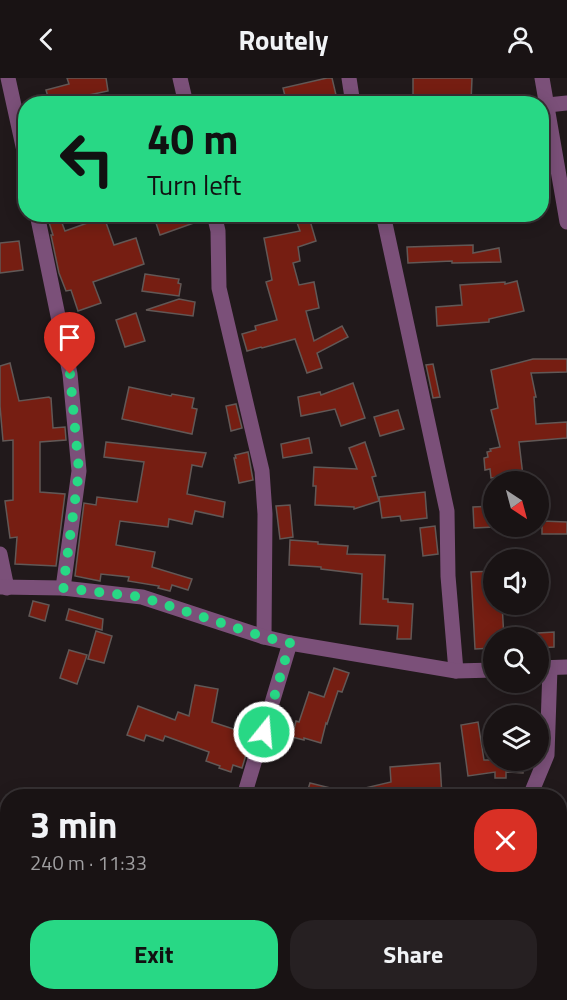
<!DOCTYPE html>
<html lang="en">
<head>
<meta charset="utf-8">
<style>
	body { margin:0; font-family:"Titillium Web",sans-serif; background:#262022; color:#f1f3f6; height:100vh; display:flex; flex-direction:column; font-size:22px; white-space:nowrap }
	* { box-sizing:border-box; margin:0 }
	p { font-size:20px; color:#9f9ea0 }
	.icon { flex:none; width:33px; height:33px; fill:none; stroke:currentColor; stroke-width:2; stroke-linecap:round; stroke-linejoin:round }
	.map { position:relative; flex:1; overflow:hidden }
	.drawer { position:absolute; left:0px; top:711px; width:567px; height:212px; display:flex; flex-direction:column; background:#191314; border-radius:24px 24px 0 0; box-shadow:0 3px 15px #0003,0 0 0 2px #373234 }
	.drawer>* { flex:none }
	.top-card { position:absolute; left:18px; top:18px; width:531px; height:126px; border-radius:24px; box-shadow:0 3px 15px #0003,0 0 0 2px #373234; background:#28d885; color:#111; overflow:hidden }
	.needle { width:39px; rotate:144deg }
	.buttons { position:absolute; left:483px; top:393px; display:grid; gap:12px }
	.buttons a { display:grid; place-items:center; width:66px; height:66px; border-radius:50%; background:#191314; box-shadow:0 3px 15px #0003,0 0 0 2px #373234; font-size:30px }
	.pin { position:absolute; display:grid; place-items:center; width:51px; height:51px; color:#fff; margin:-62px -26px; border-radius:50% 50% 50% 0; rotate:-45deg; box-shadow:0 0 6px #0007 }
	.pin .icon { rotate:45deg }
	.me { position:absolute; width:66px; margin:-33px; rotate:17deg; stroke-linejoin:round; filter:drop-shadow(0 0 4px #0008) }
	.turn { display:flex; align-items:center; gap:21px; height:126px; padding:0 30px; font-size:27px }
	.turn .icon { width:78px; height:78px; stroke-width:2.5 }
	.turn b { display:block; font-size:42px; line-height:51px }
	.round { display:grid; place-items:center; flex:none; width:63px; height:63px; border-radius:24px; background:#262022 }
	.head { display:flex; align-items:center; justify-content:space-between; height:102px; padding:0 30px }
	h1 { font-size:36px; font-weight:700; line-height:45px }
	.action { display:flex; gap:12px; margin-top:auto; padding:12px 30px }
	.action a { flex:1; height:69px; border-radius:24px; background:#28d885; color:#111; font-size:24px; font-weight:700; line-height:69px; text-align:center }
	.action a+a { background:#262022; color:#f1f3f6 }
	header { display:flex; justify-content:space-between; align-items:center; height:78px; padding:0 30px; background:#191314; font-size:27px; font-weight:700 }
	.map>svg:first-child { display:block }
	.building { fill:#761e12; stroke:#625856; stroke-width:1.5 }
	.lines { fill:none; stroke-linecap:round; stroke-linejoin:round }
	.minor { stroke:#7b5079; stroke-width:15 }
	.route { stroke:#28d885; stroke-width:10; stroke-dasharray:0 18 }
</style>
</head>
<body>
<header><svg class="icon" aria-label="back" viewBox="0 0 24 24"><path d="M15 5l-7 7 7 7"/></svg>Routely<svg class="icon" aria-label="person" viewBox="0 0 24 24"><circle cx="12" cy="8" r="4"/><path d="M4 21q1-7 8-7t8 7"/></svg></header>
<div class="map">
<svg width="567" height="922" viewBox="0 0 567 922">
	<rect width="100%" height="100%" fill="#21191b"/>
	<g class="building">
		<path d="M67,0h39l2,13 -19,4 1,1 -25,8h-15l-4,-14 23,-6z"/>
		<path d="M327,0h5l4,17 -38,9h-11l-4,-16z"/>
		<path d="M413,0h59l-1,24h-58z"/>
		<path d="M153,136h51l1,5 -45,16z"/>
		<path d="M294,136h14l8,27 -18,6 2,14 -7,2 6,22 15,-3 5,26 -13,3 8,30 28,-15 6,11 -31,16 5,15 -15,5 -12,-34 -33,9 -1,-1 -14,4 -5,-17 14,-4 -1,-4 22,-6 -11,-38 6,-2 -8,-42 36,-7z"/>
		<path d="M59,137l6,16 39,-14 10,28 22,-7 8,26 -51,18 8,21 -23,8 -7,-21 -5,1 -7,-18 -8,-38h2l-5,-16z"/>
		<path d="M19,163l4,29 -23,3v-30z"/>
		<path d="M473,167v8l26,-5 2,14 -49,1v-2l-44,2 -1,-16z"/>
		<path d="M145,196l34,5 -1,4 3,1 -2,12 -37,-5z"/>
		<path d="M517,203l7,30 -35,8v3l-52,4 -1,-19 26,-2 -2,-20 45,-3v2z"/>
		<path d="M179,221l16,3 -2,14 -47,-6z"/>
		<path d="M136,235l9,28 -20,6 -9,-27z"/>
		<path d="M533,281h34v13l-36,1 5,24h-2l2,27 31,-2v16l-48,4 4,34 -24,3 -1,-2 -7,1 -1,-9 -5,1 -1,-12 4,-1 -1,-5 4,-1 -1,-2 10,-2 -9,-37 7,-2 -7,-38z"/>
		<path d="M10,285l9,38 30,-4 1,1h1l2,30 12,-1 1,13 -26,2v50l25,2 -9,72 -41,-2 2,-27 -7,1 -5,-37 8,-1v-60l-10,1 -3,-35v-40z"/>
		<path d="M433,286l7,33 -7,1 -7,-33z"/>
		<path d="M353,305l12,35 -24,8 -6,-17 -34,7 -3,-19 22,-5 1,3z"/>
		<path d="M129,309l42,9 1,-2 22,4 -2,10 5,1 -5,25 -70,-15z"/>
		<path d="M236,326l6,24 -11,3 -5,-25z"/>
		<path d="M398,332l6,19 -24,7 -6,-19z"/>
		<path d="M309,360l3,15 -29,5 -2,-14z"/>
		<path d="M106,364l100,11 -4,14 -10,-2 -5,29 38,8 -2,15 -28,-6 -3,13 -23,-5 -1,8 -48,-6 -4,24 39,7 -3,15 40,12 -4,11 -16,-5 -2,6 -12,-3 1,-2 -31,-5 1,-4 -28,-3 -1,7 -25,-5 9,-73 12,2 1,-8 40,5 7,-40 -40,-5z"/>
		<path d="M365,364l11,34 -4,1 7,24 -25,8v-2l-39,-2 1,-19h-3l1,-19 43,2 -8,-21z"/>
		<path d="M248,374l5,28 -14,3 -5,-25h2l-1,-3z"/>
		<path d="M425,414l2,26 -26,3 -1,-5 -18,2 -3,-21z"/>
		<path d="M290,427l3,32 -13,2 -4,-33z"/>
		<path d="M494,428v21l-20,1 -1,-21z"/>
		<path d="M542,443l25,1v12h-25z"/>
		<path d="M435,448l3,28 -15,2 -3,-28z"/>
		<path d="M290,462l28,2v2l30,2 -1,8 38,1 -2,44h5v3l25,2 -2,35h-14l1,-13 -38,-2 2,-50 -41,-5v-2l-32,-2z"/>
		<path d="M494,493v33h8l2,34h-10v10l-19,1 -4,-77z"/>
		<path d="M33,523l16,4 -4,16 -16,-5z"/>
		<path d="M69,531l34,10 -1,11 -36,-10z"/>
		<path d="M96,553l16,5 -8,27 -16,-4z"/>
		<path d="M554,554v15l-16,1v-15z"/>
		<path d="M69,572l18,5 -10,29 -17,-6z"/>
		<path d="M334,590l15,5 -7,19 -4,-1 -11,33 -1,-1 -5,20 -17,-5v2l-12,-3 4,-16 3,1 10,-30 15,5z"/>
		<path d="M195,607l23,4 -6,33 40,13 -10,33 -9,-3 -2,7 -12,-4 1,-2 -14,-5 3,-9 -44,-16 -2,5 -17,-6 -2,6 -17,-6 11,-29 37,14 3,-8 11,4z"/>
		<path d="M478,644l6,38h40v7l-1,1v5l-17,-1v6h-11v-6l-27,4 -7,-51z"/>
		<path d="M440,685l2,33h-93l-1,-4 43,-10 -1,-15z"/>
		<path d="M310,705l37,9 -1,4h-40z"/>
	</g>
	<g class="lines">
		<g class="minor">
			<path d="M8,0l18,82"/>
			<path d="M180,0l6,26"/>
			<path d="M349,0l4,26"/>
			<path d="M542,0l25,144"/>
			<path d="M548,27l19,-2"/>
			<path d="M37,136l33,160 9,97 -16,117"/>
			<path d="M214,136l4,17 1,57 43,183 3,43 -1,123"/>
			<path d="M383,136l64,297 1,65 8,95"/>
			<path d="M0,476l7,34"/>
			<path d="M0,509l63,1 79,9 122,40 26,6 166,28 38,-1"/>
			<path d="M538,590l29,-1"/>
			<path d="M244,718l46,-153"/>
			<path d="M530,718l17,-41 3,-87"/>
			<path d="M0,885h8"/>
			<path d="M190,922l2,-7"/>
			<path d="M466,922l8,-7"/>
		</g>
	</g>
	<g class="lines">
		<path class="route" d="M70,296l9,97 -16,117 79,9 122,40 26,6 -26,89"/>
	</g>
</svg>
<div class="buttons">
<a><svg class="needle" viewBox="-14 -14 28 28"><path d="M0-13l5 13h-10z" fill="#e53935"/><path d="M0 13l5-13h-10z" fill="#9f9ea0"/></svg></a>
<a><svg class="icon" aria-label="sound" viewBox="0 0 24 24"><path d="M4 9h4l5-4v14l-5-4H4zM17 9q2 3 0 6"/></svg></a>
<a><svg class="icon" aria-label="search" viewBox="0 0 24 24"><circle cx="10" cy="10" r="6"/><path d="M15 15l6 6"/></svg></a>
<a><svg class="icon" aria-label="layers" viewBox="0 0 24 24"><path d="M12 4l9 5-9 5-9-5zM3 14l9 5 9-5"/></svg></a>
</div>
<div class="pin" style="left:70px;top:296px;background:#d93025"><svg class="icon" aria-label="arrive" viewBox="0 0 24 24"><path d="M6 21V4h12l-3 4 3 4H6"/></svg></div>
<svg class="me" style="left:264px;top:654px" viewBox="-20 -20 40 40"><circle r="17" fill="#28d885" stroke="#fff" stroke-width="3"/><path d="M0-11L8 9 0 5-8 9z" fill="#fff"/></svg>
<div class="top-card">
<div class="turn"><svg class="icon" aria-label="left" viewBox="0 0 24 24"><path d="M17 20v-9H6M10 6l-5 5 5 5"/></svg><div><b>40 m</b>Turn left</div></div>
</div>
<section class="drawer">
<div class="head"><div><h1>3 min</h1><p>240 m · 11:33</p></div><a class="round" style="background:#d93025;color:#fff"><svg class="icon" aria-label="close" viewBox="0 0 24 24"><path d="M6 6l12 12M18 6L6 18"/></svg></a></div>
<div class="action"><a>Exit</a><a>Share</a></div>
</section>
</div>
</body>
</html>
